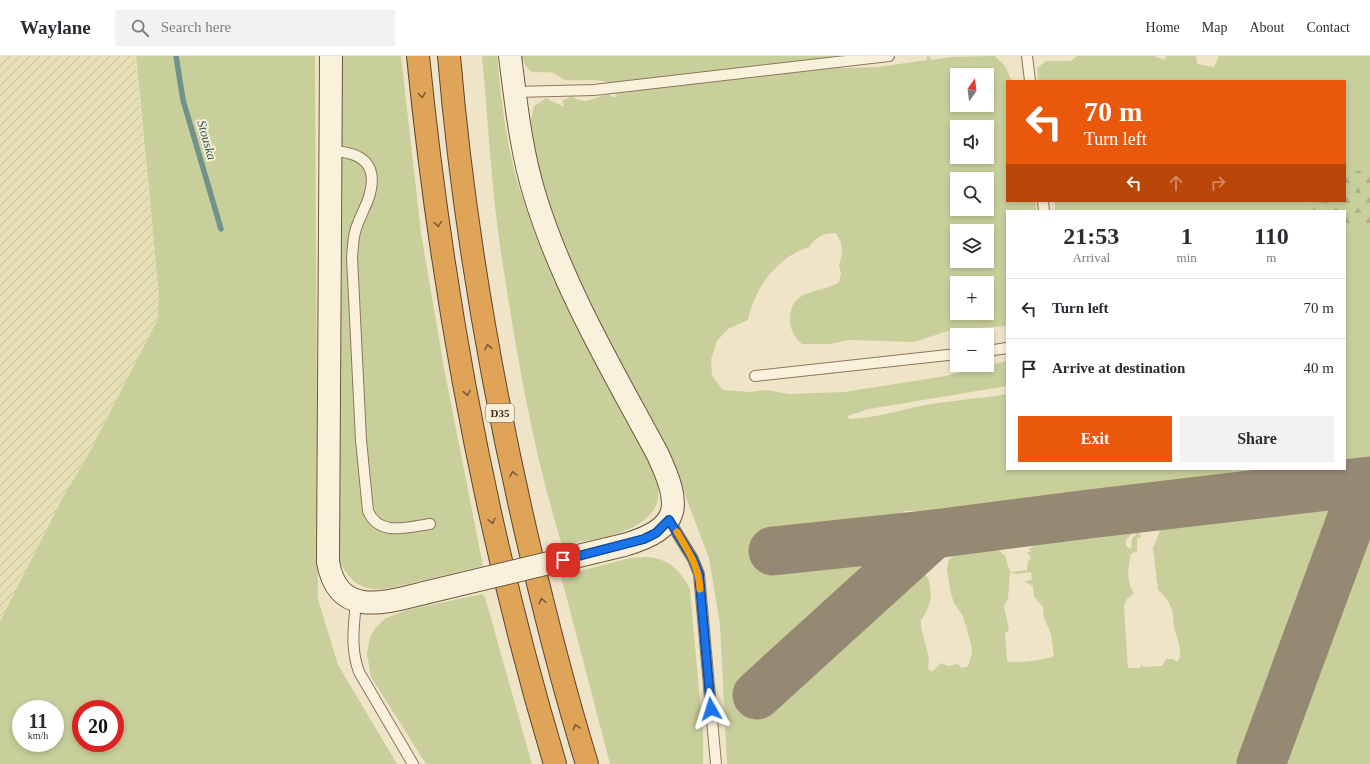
<!DOCTYPE html>
<html lang="en">
<head>
<meta charset="utf-8">
<style>
	body { margin:0; font-family:Georgia,serif; background:#f2f2f3; color:#2b2b33; height:100vh; display:flex; flex-direction:column; font-size:15px; white-space:nowrap }
	* { box-sizing:border-box; margin:0 }
	p { font-size:13px; color:#7c7c81 }
	.icon { flex:none; width:22px; height:22px; fill:none; stroke:currentColor; stroke-width:2; stroke-linecap:round; stroke-linejoin:round }
	.map { position:relative; flex:1; overflow:hidden }
	.details { position:absolute; left:1006px; top:154px; width:340px; height:260px; display:flex; flex-direction:column; background:#fff; border-radius:0px; box-shadow:0 2px 6px #0003 }
	.details>* { flex:none }
	.banner { position:absolute; left:1006px; top:24px; width:340px; height:122px; border-radius:0px; box-shadow:0 2px 6px #0003; background:#ea580c; color:#fff; overflow:hidden }
	.needle { width:26px; rotate:14deg }
	.buttons { position:absolute; left:950px; top:12px; display:grid; gap:8px }
	.buttons a { display:grid; place-items:center; width:44px; height:44px; border-radius:0px; background:#fff; box-shadow:0 2px 6px #0003; font-size:20px }
	.speed { position:absolute; left:12px; top:644px; display:flex; gap:8px; font-size:20px; font-weight:700; text-align:center }
	.speed>* { display:grid; place-content:center; width:52px; height:52px; border-radius:50%; background:#fff; box-shadow:0 2px 6px #0003; line-height:1 }
	.speed small { font-size:10px; font-weight:400 }
	.speed .limit { border:6px solid #d22; background:#fff; color:#111 }
	.pin { position:absolute; display:grid; place-items:center; width:34px; height:34px; color:#fff; margin:-17px; border-radius:8px; box-shadow:0 2px 6px #0006 }
	.me { position:absolute; width:44px; margin:-22px; rotate:354deg; stroke-linejoin:round; filter:drop-shadow(0 0 3px #0008) }
	.turn { display:flex; align-items:center; gap:14px; height:84px; padding:0 12px; font-size:18px }
	.turn .icon { width:52px; height:52px; stroke-width:2.5 }
	.turn b { display:block; font-size:28px; line-height:34px }
	.lanes { display:flex; align-items:center; height:38px; padding:0 12px; background:#0003; justify-content:center; gap:20px; direction:ltr }
	.lanes .off { opacity:.35 }
	.eta { display:flex; justify-content:space-evenly; align-items:center; height:68px; text-align:center }
	.eta b { font-size:24px; font-weight:700; line-height:28px }
	.button { display:flex; gap:8px; margin-top:auto; padding:8px 12px }
	.button a { flex:1; height:46px; border-radius:0px; background:#ea580c; color:#fff; font-size:16px; font-weight:700; line-height:46px; text-align:center }
	.button a+a { background:#f2f2f3; color:#2b2b33 }
	ul { padding:0; list-style:none }
	li { display:flex; align-items:center; gap:12px; height:60px; padding:0 12px; border-top:1px solid #e1e1e2 }
	li div { flex:1 }
	li b { display:block; font-size:15px }
	li em { font-style:normal }
	header { display:flex; align-items:center; gap:24px; box-sizing:border-box; height:56px; padding:0 20px; background:#fff; border-bottom:1px solid #e1e1e2 }
	header strong { font-size:19px }
	nav { display:flex; gap:22px; margin-inline-start:auto; font-size:14px }
	.search { width:280px; height:36px; background:#f2f2f3; display:flex; align-items:center; gap:10px; box-sizing:border-box; padding:0 14px; border-radius:0px; color:#7c7c81; font-size:15px }
	.map>svg:first-child { display:block }
	.farmland { fill:url(#farmland-furrows) }
	.grass { fill:#c9cf9b; fill-rule:evenodd }
	.forest { fill:url(#forest-firs) }
	.lines { fill:none; stroke-linecap:round; stroke-linejoin:round }
	.stream { stroke:#6f938a; stroke-width:5.5 }
	.taxiway { stroke:#968974; stroke-width:49 }
	.lane-casing { stroke:#8d765c; stroke-width:12 }
	.secondary-casing { stroke:#6f573f; stroke-width:24 }
	.highway-casing { stroke:#5b4430; stroke-width:24 }
	.lane { stroke:#faf1dc; stroke-width:10 }
	.secondary { stroke:#faf1dc; stroke-width:22 }
	.highway { stroke:#e0a458; stroke-width:22 }
	.secondary-bridge-casing { stroke:#6f573f; stroke-width:24; stroke-linecap:butt }
	.secondary-bridge { stroke:#faf1dc; stroke-width:22 }
	.oneway { stroke:#7e5d36 }
	.route-casing { stroke:#114b97; stroke-width:10 }
	.route { stroke:#1a73e8; stroke-width:7 }
	.slow { stroke:#f59e0b; stroke-width:7 }
	.labels { text-anchor:middle; dominant-baseline:central; stroke-width:4; stroke-linejoin:round; paint-order:stroke }
	.shield { fill:#f7eed8; stroke:#756857; stroke-width:1 }
	.shield-label { font-size:11px; font-weight:bold; fill:#3d2e20 }
	.water-label { font-size:13px; font-style:italic; fill:#2f5d5a; stroke:#f7eed8 }
</style>
</head>
<body>
<header>
<strong>Waylane</strong>
<div class="search"><svg class="icon" aria-label="search" viewBox="0 0 24 24"><circle cx="10" cy="10" r="6"/><path d="M15 15l6 6"/></svg>Search here</div>
<nav><a>Home</a><a>Map</a><a>About</a><a>Contact</a></nav>
</header>
<div class="map">
<svg width="1370" height="708" viewBox="0 0 1370 708">
	<defs>
		<pattern id="farmland-furrows" width="10" height="10" patternUnits="userSpaceOnUse"><rect width="10" height="10" fill="#e6deb5"/><path d="M-1 1l2-2M0 10L10 0M9 11l2-2" fill="none" stroke="#c6bf9b"/></pattern>
		<pattern id="forest-firs" width="22" height="20" patternUnits="userSpaceOnUse"><rect width="22" height="20" fill="#c9cf9b"/><path d="M5 1l3.5 6h-7zM16 11l3.5 6h-7z" fill="#aeb285"/></pattern>
	</defs>
	<rect width="100%" height="100%" fill="#f0e4c8"/>
	<path class="farmland" d="M0,0h135l24,239 -1,24 -71,138 -24,40 -63,126z"/>
	<g class="grass">
		<path d="M136,0h179l3,543 20,66 59,99h-397v-142l63,-125 24,-40 71,-138 1,-24zM21,653h34v34h-34zM81,653h34v34h-34z"/>
		<path d="M341,0h60l20,177 23,135 39,198c-21,5 -42,10 -63,15 -36,9 -63,20 -82,-23z"/>
		<path d="M482,0h15c4,43 9,86 21,128 29,98 82,187 132,275 3,9 7,17 8,27 7,47 -64,53 -96,59 -30,-97 -47,-199 -62,-299 -9,-63 -12,-127 -18,-190z"/>
		<path d="M521,0h314v9l3,3 40,-1 49,-7v-4h2l2,4 20,-3 44,-1 10,10 7,15h-5v120h28l1,10h-29v115l-56,4 -37,12 -66,-2 -18,4h-28c-8,-7 -13,-16 -12,-27 2,-30 32,-23 49,-35l2,-9 -2,-8 3,-11 -1,-11 -5,-10c-12,0 -20,3 -27,14 -31,9 -55,42 -61,73l-20,9 -11,12 -6,19 1,16 11,14 27,2 17,-2 22,4 55,-2 102,-16 61,-15v25l-138,23 -22,7 3,3c26,-1 50,-9 75,-14 27,-5 55,-6 82,-11v75h338v-239l25,-3v241l-127,12 -82,13 -24,10 -15,-4 -23,7 -2,3 -97,14 -30,-2 -32,-7 -15,1 -6,-4h-13c-9,7 -15,6 -25,9 -28,7 -57,8 -85,15 -5,1 -11,0 -15,2 -7,3 -8,12 -9,18l9,6c34,-13 84,-15 121,-12l-128,111 -9,16 -5,14 11,13 46,-40 -2,-3 -3,1v-3l6,-7 5,6 7,-6 56,-50 37,-30c15,10 11,37 0,49 -1,16 11,32 7,49l4,3 9,-9 7,3 10,-2 4,4 6,-2 4,-12 -1,-10 -8,-28 -9,-13 -3,-9 -4,-24 2,-11 8,-5 7,-8 -2,-6 14,2 1,-3 17,9 11,-8v-3l3,2 19,-4 11,3 5,-5 12,1 4,-3c13,1 30,-2 47,-3l3,-6 4,-2 -1,8 8,6 9,-17 2,1 -5,10 1,2 5,-6 -2,5 2,5 -6,6v6l5,3 1,-11 4,-3 -2,-7 7,7 -1,3h-3v13l-6,3c-3,13 -5,28 3,39l-7,6 -3,7 4,62h12l2,-4 1,3 19,-1 4,-7h7l4,3c8,-11 -2,-26 -3,-36 -1,-6 0,-11 -2,-16 -3,-8 -7,-15 -14,-20l-5,-42 12,-29 16,-1 11,-4 18,1 1,-5 4,3 33,-4 3,-8c14,5 39,11 50,-4l1,5 7,-1 21,9 4,10 -1,12 -33,82 -28,79 -1,11 -3,3 -22,57h-519l-7,-139 -11,-67 -32,-84 -84,-163 -29,-63 -19,-55 -12,-47 -3,-21 4,-19 12,-8 18,9 -2,-6 10,-5 6,4 8,1 22,-7 5,3 5,-1 -10,-6 -1,-8c-13,-3 -27,-1 -41,-2 -5,-1 -9,-6 -13,-7 -18,-3 -23,6 -32,-17zM957,19h30v30h-30zM957,71h30v30h-30zM957,123h30v30h-30zM957,175h30v30h-30zM957,227h30v30h-30zM1026,481l8,5v4l-5,3 2,3h-4l4,6 -4,4 2,1 -2,2v5l-16,2 -3,-6 -2,-9 -7,-7 13,-12zM1010,516l6,2 15,-2 1,7 -7,3 8,4 1,11 9,10 1,11 7,16 3,22c-5,3 -42,9 -47,5l-2,-28 4,-3 -5,-24 4,-7z"/>
		<path d="M1077,0h77l11,4 1,-4h30l1,8 17,3 5,-11h151v113l-25,3v-91h-307l-1,-13 9,-7h25z"/>
		<path d="M1055,145h253l3,10h-256z"/>
		<path d="M1370,461v247h-95l77,-210 4,-4 5,-18 -3,-1z"/>
		<path d="M644,501c23,0 37,13 46,33l13,145v29h-93l-49,-188 69,-18z"/>
		<path d="M482,538l3,3 47,167h-106l-55,-87 -4,-23 3,-17 6,-10 10,-9 21,-8z"/>
	</g>
	<path class="forest" d="M1370,113v58l-25,3v-19h-34l-3,-10h37v-29z"/>
	<g class="lines">
		<path class="stream" d="M176,0l7,44 38,129"/>
		<g class="taxiway">
			<path d="M773,495l161,-17 155,-20 281,-33"/>
			<path d="M757,639l177,-161"/>
			<path d="M1261,708l90,-244 19,-29"/>
		</g>
		<defs>
			<g id="lane">
				<path d="M1027,0l3,25"/>
				<path d="M515,36l79,-2 295,-34"/>
				<path d="M331,95c31,1 48,13 38,46 -4,12 -11,23 -14,35 -2,8 -2,16 -3,25l9,183 7,71c11,26 40,16 62,13"/>
				<path d="M1043,145l1,10"/>
				<path d="M987,295l20,-3"/>
				<path d="M755,320l202,-22"/>
				<path d="M669,464l24,39 6,15 17,190"/>
				<path d="M356,545c-2,26 -6,46 3,71l54,92"/>
			</g>
			<g id="secondary">
				<path d="M331,0l-3,506c10,56 56,41 96,31"/>
				<path d="M510,0c6,47 11,95 25,140 28,91 78,175 123,259 23,50 25,73 -34,90"/>
			</g>
			<g id="highway">
				<path d="M418,0c24,240 68,477 137,708"/>
				<path d="M449,0c14,166 43,332 81,494 17,72 35,143 57,214"/>
			</g>
		</defs>
		<use href="#lane" class="lane-casing"/>
		<use href="#secondary" class="secondary-casing"/>
		<use href="#highway" class="highway-casing"/>
		<use href="#lane" class="lane"/>
		<use href="#secondary" class="secondary"/>
		<use href="#highway" class="highway"/>
		<defs>
			<path id="secondary-bridge" d="M424,537l200,-48"/>
		</defs>
		<use href="#secondary-bridge" class="secondary-bridge-casing"/>
		<use href="#secondary-bridge" class="secondary-bridge"/>
	</g>
	<defs><path id="oneway-chevron" d="M-2-3.5L2.5 0L-2 3.5" fill="none" stroke-width="1.6" stroke-linecap="round" stroke-linejoin="round"/></defs>
	<g class="oneway">
		<use href="#oneway-chevron" transform="translate(422 39) rotate(83)"/>
		<use href="#oneway-chevron" transform="translate(438 168) rotate(82)"/>
		<use href="#oneway-chevron" transform="translate(488 291) rotate(-100)"/>
		<use href="#oneway-chevron" transform="translate(467 337) rotate(79)"/>
		<use href="#oneway-chevron" transform="translate(513 418) rotate(-102)"/>
		<use href="#oneway-chevron" transform="translate(492 465) rotate(77)"/>
		<use href="#oneway-chevron" transform="translate(542 545) rotate(-103)"/>
		<use href="#oneway-chevron" transform="translate(576 671) rotate(-106)"/>
	</g>
	<g class="lines">
		<defs>
			<path id="route" d="M563,504l81,-21 12,-6 13,-13 24,39 6,15 12,135"/>
		</defs>
		<use href="#route" class="route-casing"/>
		<use href="#route" class="route"/>
		<path class="slow" d="M677,476c11,19 22,34 23,57"/>
	</g>
	<g class="labels">
		<rect class="shield" x="486" y="348" width="28" height="18" rx="3"/>
		<g class="shield-label">
			<text x="500" y="357">D35</text>
		</g>
		<g class="water-label">
			<text transform="translate(207 84) rotate(74)">Stouska</text>
		</g>
	</g>
</svg>
<div class="buttons">
<a><svg class="needle" viewBox="-14 -14 28 28"><path d="M0-13l5 13h-10z" fill="#e53935"/><path d="M0 13l5-13h-10z" fill="#7c7c81"/></svg></a>
<a><svg class="icon" aria-label="sound" viewBox="0 0 24 24"><path d="M4 9h4l5-4v14l-5-4H4zM17 9q2 3 0 6"/></svg></a>
<a><svg class="icon" aria-label="search" viewBox="0 0 24 24"><circle cx="10" cy="10" r="6"/><path d="M15 15l6 6"/></svg></a>
<a><svg class="icon" aria-label="layers" viewBox="0 0 24 24"><path d="M12 4l9 5-9 5-9-5zM3 14l9 5 9-5"/></svg></a>
<a>+</a>
<a>−</a>
</div>
<div class="speed"><div>11<small>km/h</small></div><div class="limit">20</div></div>
<div class="pin" style="left:563px;top:504px;background:#d93025"><svg class="icon" aria-label="arrive" viewBox="0 0 24 24"><path d="M6 21V4h12l-3 4 3 4H6"/></svg></div>
<svg class="me" style="left:711px;top:653px" viewBox="-20 -20 40 40"><path d="M0-17L14 15 0 8-14 15z" fill="#1a73e8" stroke="#fff" stroke-width="4"/></svg>
<div class="banner">
<div class="turn"><svg class="icon" aria-label="left" viewBox="0 0 24 24"><path d="M17 20v-9H6M10 6l-5 5 5 5"/></svg><div><b>70 m</b>Turn left</div></div>
<div class="lanes"><svg class="icon" aria-label="left" viewBox="0 0 24 24"><path d="M17 20v-9H6M10 6l-5 5 5 5"/></svg><svg class="icon off" aria-label="ahead" viewBox="0 0 24 24"><path d="M12 20V5M6 11l6-6 6 6"/></svg><svg class="icon off" aria-label="right" viewBox="0 0 24 24"><path d="M7 20v-9h11M14 6l5 5-5 5"/></svg></div>
</div>
<section class="details">
<div class="eta">
<div><b>21:53</b><p>Arrival</p></div>
<div><b>1</b><p>min</p></div>
<div><b>110</b><p>m</p></div>
</div>
<ul>
<li><svg class="icon" aria-label="left" viewBox="0 0 24 24"><path d="M17 20v-9H6M10 6l-5 5 5 5"/></svg><div><b>Turn left</b></div><em>70 m</em></li>
<li><svg class="icon" aria-label="arrive" viewBox="0 0 24 24"><path d="M6 21V4h12l-3 4 3 4H6"/></svg><div><b>Arrive at destination</b></div><em>40 m</em></li>
</ul>
<div class="button"><a>Exit</a><a>Share</a></div>
</section>
</div>
</body>
</html>
